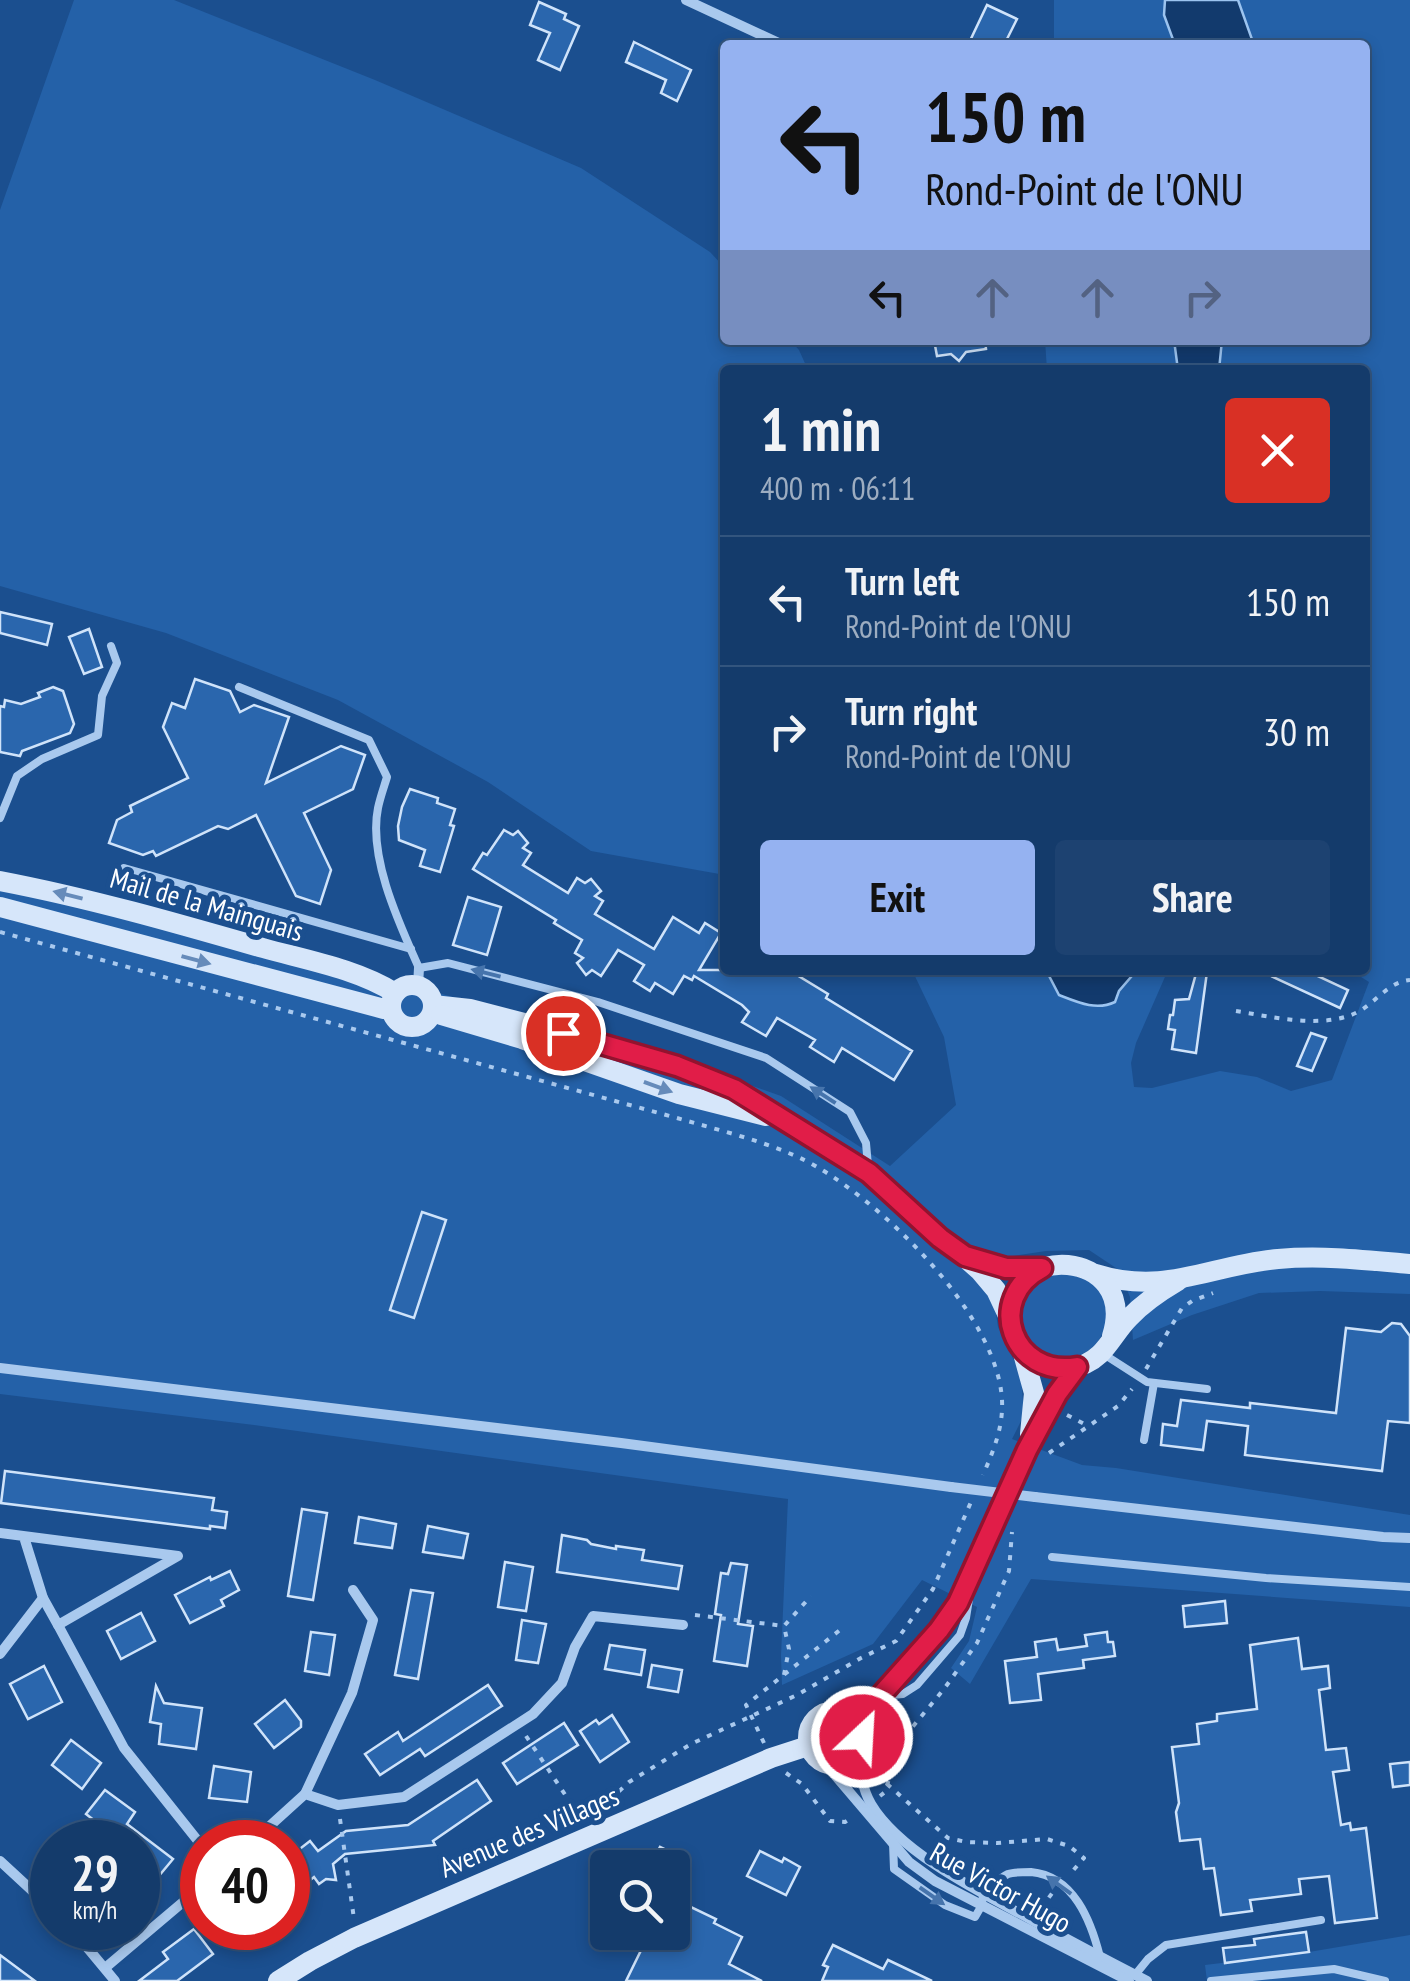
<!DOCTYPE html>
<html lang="en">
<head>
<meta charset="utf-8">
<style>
	body { margin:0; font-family:"PT Sans Narrow",sans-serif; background:#1d4271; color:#f1f3f6; height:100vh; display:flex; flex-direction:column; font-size:38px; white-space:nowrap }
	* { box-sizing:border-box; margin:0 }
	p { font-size:32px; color:#9dadc1 }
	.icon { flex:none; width:55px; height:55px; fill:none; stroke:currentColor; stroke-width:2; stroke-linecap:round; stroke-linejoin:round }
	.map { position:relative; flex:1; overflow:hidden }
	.panel { position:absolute; left:720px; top:365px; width:650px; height:610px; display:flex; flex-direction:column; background:#143b6b; border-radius:10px; box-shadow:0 5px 15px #0003,0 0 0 2px #33557e }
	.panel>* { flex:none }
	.hud { position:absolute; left:720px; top:40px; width:650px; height:305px; border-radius:10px; box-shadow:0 5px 15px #0003,0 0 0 2px #33557e; background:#95b2f1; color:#111; overflow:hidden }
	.tools { position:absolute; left:590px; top:1850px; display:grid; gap:20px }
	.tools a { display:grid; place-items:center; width:100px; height:100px; border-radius:10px; background:#143b6b; box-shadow:0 5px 15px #0003,0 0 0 2px #33557e; font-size:50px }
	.speed { position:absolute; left:30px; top:1820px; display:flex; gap:20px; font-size:50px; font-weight:700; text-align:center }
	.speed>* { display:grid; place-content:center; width:130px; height:130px; border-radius:50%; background:#143b6b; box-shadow:0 5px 15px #0003,0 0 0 2px #33557e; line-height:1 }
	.speed small { font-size:25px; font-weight:400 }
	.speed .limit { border:15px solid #d22; background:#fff; color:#111 }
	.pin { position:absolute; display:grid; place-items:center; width:85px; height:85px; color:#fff; margin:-42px; border:5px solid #fff; border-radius:50%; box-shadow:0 2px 10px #0007 }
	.me { position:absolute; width:110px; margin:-55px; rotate:25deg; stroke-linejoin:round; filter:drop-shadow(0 0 8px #0008) }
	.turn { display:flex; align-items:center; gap:35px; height:210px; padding:0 40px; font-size:45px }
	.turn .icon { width:130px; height:130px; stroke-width:2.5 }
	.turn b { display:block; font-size:70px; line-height:85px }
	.lanes { display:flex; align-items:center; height:95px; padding:0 40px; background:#0003; justify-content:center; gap:50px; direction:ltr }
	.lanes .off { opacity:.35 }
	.round { display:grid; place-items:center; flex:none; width:105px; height:105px; border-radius:10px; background:#1d4271 }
	.head { display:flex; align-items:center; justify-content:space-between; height:170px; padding:0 40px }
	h1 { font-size:60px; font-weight:800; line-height:75px }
	.action { display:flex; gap:20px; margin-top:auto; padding:20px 40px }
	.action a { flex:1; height:115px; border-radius:10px; background:#95b2f1; color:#111; font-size:40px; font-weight:800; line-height:115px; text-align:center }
	.action a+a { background:#1d4271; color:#f1f3f6 }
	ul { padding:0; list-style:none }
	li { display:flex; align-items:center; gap:30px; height:130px; padding:0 40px; border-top:2px solid #33557e }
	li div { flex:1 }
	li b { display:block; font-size:38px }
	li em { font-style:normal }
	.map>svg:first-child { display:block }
	.green { fill:#2461a8 }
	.water { fill:#123a6d; stroke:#9cc4f0; stroke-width:2.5 }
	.building { fill:#2a66ad; stroke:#cfe3fa; stroke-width:2.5 }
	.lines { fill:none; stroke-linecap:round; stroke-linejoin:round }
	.path { stroke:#a9c9ee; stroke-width:4; stroke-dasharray:5 8; stroke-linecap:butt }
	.lane { stroke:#a9c9ee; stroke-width:8 }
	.street { stroke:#a9c9ee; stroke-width:10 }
	.secondary { stroke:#d6e6fa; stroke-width:20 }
	.street-bridge { stroke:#a9c9ee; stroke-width:10 }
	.oneway { fill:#668bba }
	.oneway2 { fill:#4674ac }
	.route-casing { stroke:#92132f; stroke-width:25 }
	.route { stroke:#e11d48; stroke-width:18 }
	.labels { text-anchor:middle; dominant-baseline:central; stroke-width:10; stroke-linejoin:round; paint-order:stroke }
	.street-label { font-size:28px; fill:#fff; stroke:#1b4f8f }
</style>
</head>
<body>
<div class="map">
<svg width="1410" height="1981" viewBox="0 0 1410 1981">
	<rect width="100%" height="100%" fill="#1b4f8f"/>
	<g class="green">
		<path d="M74,0h100l201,80 206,88 129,84 15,16v72h65l9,10 9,20h-83v505l-134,-24 -103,-69 -150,-82 -172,-67 -166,-47v-376z"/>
		<path d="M1054,0h356v1294l-90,-3 -61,2 -67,22 -59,25 -3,-43 -11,-27 -30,-20 -43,1 -33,5 -19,19 1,32 3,20 23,48 3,40 -12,24 70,26 34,3 294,47v92l-379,-28 -61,105 -19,-16 18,-27 8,-34 -55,-27 -49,64 -91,41 -1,-29 7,-157 -534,-74 -254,-31v-522l64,15 629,178 88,31 109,70 66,-61 -12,-68 -32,-67h256l-32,73 -5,20 3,24 18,1 68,-17 37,6 34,14 41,-11 37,-98 -19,-12h15v-600h-318l-2,-30h320v-295h-311z"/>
		<circle cx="1064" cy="1315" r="43"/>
		<path d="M1410,1935v46h-203l-2,-16 104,-13z"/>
	</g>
	<g class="water">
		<path d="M1165,0h73l16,45h-79l-11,-30z"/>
		<path d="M1174,340h48l-3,30h-41z"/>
		<path d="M1046,970h91l-18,21 -4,11c-19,9 -38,0 -56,-7z"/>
	</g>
	<g class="building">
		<path d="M539,2l27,12 -2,5 15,7 -19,44 -22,-10 12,-27 -20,-8z"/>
		<path d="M987,5l30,14 -13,26h-36z"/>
		<path d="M634,42l57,28 -14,31 -16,-8 5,-13 -40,-18z"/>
		<path d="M934,340h51l1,9 -20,3 -7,9 -8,-7 -14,2z"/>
		<path d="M0,612l52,12 -5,21 -47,-12z"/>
		<path d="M89,629l13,38 -18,7 -15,-37z"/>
		<path d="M195,679l35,12 10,21 14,-7 35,12 -23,66 75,-37 24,9 -12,34 -49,24 27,57 -11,34 -24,-8 -40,-81 -28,14 -10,-3 -62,30 -3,-5 -10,4 -34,-12 8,-23 15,-8 -2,-6 58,-28 -25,-51 9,-24 13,5z"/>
		<path d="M53,687l10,4 11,33 -4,9 -48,18 -2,5 -20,-4v-46l4,1 1,-7 16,4 19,-7 -2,-4z"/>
		<path d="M410,789l28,9 -1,5 18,6 -5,16 4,1 -14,46 -20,-6 5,-16 -26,-10 -1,-14 4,-19z"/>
		<path d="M504,830l9,5 5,-4 10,12 -5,5 8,5 -8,12 45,28 9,-15 8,5 6,-4 10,12 -6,5 8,5 -8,13 59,35 19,-32 26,16 6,-10 16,10 -22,37h101l-3,5 31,19 -2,4 86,53 -18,29 -52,-32 -8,14 -24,-15 5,-7 -38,-22 -11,18 -24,-14 7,-10 -7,-7 -48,-29 -2,4 -8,-4 -11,18 -18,-11 -5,8 -16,-10 10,-16 -26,-15 -17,26 -9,-6 -6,5 -9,-12 6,-5 -8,-5 7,-13 -28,-17 2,-3 -83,-51 10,-16 4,2z"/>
		<path d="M468,897l33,10 -14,48 -34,-10z"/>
		<path d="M1197,970l10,2 -11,81 -24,-4 3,-19 -7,-1 2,-14h3l2,-15 14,-1z"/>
		<path d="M1258,970h47l43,20 -8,18z"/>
		<path d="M1311,1033l15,5 -14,33 -15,-5z"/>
		<path d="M422,1212l24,8 -32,98 -24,-8z"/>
		<path d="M1392,1323l9,1 9,12v87l-22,-2 -6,50 -137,-16 3,-29 -41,-5 -4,29 -42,-5 2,-21 14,2 4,-26 69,8v-5l86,10 10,-85 35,4z"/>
		<path d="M5,1471l209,27 -2,12 15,2 -2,16 -15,-2v3l-209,-26z"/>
		<path d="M302,1509l25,4 -14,87 -25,-4z"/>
		<path d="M359,1517l37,7 -4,24 -37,-5z"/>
		<path d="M428,1526l40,8 -5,24 -40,-6z"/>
		<path d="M562,1535l25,5 4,4 25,5v-3l28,4 -2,10 40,6 -4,23 -121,-17z"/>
		<path d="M505,1562l28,5 -7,44 -28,-4z"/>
		<path d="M731,1563l16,2 -9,59 15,2 -6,40 -33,-5 7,-46 -6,-1 6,-41 7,1z"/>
		<path d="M230,1571l9,19 -18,10 3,6 -34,17 -15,-28 35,-18 1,3z"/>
		<path d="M411,1590l22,3 -15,86 -23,-4z"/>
		<path d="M1225,1601l2,22 -42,4 -2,-21z"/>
		<path d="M141,1613l14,28 -34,18 -14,-28z"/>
		<path d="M522,1620l24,4 -8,39 -22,-3z"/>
		<path d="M311,1632l24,3 -6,40 -24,-4z"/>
		<path d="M1107,1632l1,10h5l2,14 -32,4 1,8 -46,6 3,26 -31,3 -5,-42 32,-4 -2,-15 21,-3 2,11 29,-4 -2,-11z"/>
		<path d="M1298,1638l4,31 26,-3 2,22 -11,2 7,60 20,-2 3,22 -16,2 8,53 9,-2 1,7 15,-2 11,90 -42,5 -6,-47 -30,3 2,15 -51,6 2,11 -31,4 -7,-47 -10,1 -4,-30 -20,2 -4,-29 3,-9 -7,-56 27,-3 -2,-20 20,-3v-7l40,-5 -7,-64z"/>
		<path d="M610,1645l35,5 -4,25 -36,-6z"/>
		<path d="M652,1665l30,5 -4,22 -30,-5z"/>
		<path d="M44,1666l18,36 -34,17 -18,-35z"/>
		<path d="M488,1685l14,21 -77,50 -5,-7 -40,26 -15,-21 33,-22 5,9z"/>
		<path d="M156,1686l8,17 38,5 -6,41 -37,-5 2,-20 -11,-2z"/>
		<path d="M285,1700l16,21v6l-27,21 -19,-24z"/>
		<path d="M612,1715l17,27 -29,20 -20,-31 16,-11 3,4z"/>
		<path d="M564,1723l14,22 -61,39 -14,-21z"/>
		<path d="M71,1740l30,23 -19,26 -30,-24z"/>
		<path d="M1410,1762v23l-17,2 -3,-23z"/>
		<path d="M214,1766l37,6 -4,30 -38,-4z"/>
		<path d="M477,1780l14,21 -58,40 2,4 -90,9 -12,10 3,16 -10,-1 -7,5 -5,-7 -15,12 -11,-15v-16l22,-17 8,10 28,-20 62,-6z"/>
		<path d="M105,1790l30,22 -8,12 46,35 -20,24 -15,-12v-29h-16l-36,-28z"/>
		<path d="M660,1847l25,12 -7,15 -6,-2v-4h-9l-11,-6z"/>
		<path d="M760,1851l22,11 2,-4 16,9 -14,28 -39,-19z"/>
		<path d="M672,1898l44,21 -2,4 28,14 -13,27 33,17h-136l24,-49h22z"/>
		<path d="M218,1928h24l7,10 -15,11z"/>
		<path d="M194,1929l19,25 -36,27h-38l29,-22 -5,-7z"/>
		<path d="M1306,1932l3,20 -84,11 -2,-15 32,-3 -1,-6z"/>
		<path d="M833,1945l50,24 5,-9 44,21h-110l6,-14 -5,-2z"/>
		<path d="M0,1955l35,26h-35z"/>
	</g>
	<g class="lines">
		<g class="path">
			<path d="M0,932l677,186c41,12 84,22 123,40 75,35 207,163 202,252 -1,23 -10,44 -19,65"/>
			<path d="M1236,1011c37,6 93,20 127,-2 16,-11 27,-27 47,-29"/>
			<path d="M1146,1369l36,-61 10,-7 21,-8"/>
			<path d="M1067,1415l21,11"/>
			<path d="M1049,1453l69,-47 14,-17"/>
			<path d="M695,1615l89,11 27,-30"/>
			<path d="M784,1675l5,-26 -5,-23"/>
			<path d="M526,1736l48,72 29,-4"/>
			<path d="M764,1743l-18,-38 99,-79"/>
			<path d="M786,1773l16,11 28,37 15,1 8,-5"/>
			<path d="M887,1784l61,54 18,4 31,1 50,-4 22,7 15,12 -14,16"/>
			<path d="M880,1796l5,-4 6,-20 19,-42 34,-41 33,-46 32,-72 3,-39"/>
			<path d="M600,1809l29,-27 62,-38 106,-49 64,-37 35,-17 37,-52 38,-87"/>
			<path d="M340,1819l14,100"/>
			<path d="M1041,1908l12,-16"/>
		</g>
		<g class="lane">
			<path d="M239,687l130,53 18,37c-3,10 -7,21 -9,31 -10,49 21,115 41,160l29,-5 150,39 168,56 84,54 16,31 2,23"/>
			<path d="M0,818l17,-42 25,-17 56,-24 4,-39 15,-33 -6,-17"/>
			<path d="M124,868l287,81"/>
			<path d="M1105,1355l42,27 60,7"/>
			<path d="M1144,1440l10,-57"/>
			<path d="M1052,1557l214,21 144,9"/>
			<path d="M892,1695l11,-1 14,-9 43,-50 6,-17 3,-19"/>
			<path d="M893,1843l1,26 51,36 30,12 7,-12 1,-11c7,-6 16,-16 25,-20 6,-2 16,-2 23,-2 43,4 60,49 69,85"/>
			<path d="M1135,1975l13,-16 18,-14 155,-25"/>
			<path d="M1211,1981l123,-12 51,12"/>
		</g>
		<g class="street">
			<path d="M686,0l97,45"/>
			<path d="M418,986l1,-18"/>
			<path d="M0,1368l621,75 330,44"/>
			<path d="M1035,1497l348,40 27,1"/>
			<path d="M0,1533l178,23 -120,69 -15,-27 -19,-61"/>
			<path d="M58,1625l66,123 78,98"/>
			<path d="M0,1654l43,-56"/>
			<path d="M858,1753c2,18 4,35 13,51 29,49 111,89 161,116 38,21 76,41 115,61"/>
			<path d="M830,1765l4,9 75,88 26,19 194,100"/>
			<path d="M305,1794l47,-101 21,-73 -20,-30"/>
			<path d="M252,1842l53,-48 33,11 66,-8 129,-83 29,-31 13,-36 18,-31 90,9"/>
			<path d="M0,1861l52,48"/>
			<path d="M71,1928l44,53"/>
			<path d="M105,1968l97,-82"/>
		</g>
		<g class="secondary">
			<path d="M0,881c89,17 176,42 263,67 43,12 94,21 132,45"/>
			<path d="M0,907l384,102h7"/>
			<circle cx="412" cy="1006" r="21"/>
			<path d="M433,1005l37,4 93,24 114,33 57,23 135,84 111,98 16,19 15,32"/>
			<path d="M441,1015l81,24 157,55 87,22"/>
			<path d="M971,1257l35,11h34"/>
			<path d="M1096,1274c70,22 114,-9 182,-15 44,-4 88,1 132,5"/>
			<path d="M1112,1336c28,-88 -112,-97 -101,-13 2,16 11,30 25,38 20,13 47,9 64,-7 11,-11 18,-25 29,-36 14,-15 32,-27 49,-37"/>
			<path d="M1022,1350l12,43 -4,41"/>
			<circle cx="835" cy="1738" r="27"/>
			<path d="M857,1722c17,-15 32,-33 47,-50 20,-23 41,-46 56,-73 40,-77 64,-162 117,-232"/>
			<path d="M278,1981l32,-20 44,-23 417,-180 37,-12"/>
		</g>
		<path class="street-bridge" d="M951,1487l84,10"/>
	</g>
	<defs><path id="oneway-solid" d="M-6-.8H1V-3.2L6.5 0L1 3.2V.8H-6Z" transform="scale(2.5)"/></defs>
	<g class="oneway">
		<use href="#oneway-solid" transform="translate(68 895) rotate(-166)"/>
		<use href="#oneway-solid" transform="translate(196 960) rotate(15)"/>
		<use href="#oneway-solid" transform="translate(658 1087) rotate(20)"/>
	</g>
	<g class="oneway2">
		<use href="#oneway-solid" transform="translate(486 973) rotate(-166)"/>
		<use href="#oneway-solid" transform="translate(823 1095) rotate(-147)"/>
		<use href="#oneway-solid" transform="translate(1059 1885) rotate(-144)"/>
		<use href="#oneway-solid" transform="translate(932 1896) rotate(35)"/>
	</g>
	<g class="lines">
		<defs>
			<path id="route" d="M563,1033l114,33 57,23 135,84 71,65 25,18 41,12h36c-58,30 -30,110 35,99l-20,27 -30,56 -69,153 -19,27 -82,92 5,15"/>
		</defs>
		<use href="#route" class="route-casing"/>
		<use href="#route" class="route"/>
	</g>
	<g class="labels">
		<g class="street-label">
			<text transform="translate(207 904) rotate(16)">Mail de la Mainguais</text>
			<text transform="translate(529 1831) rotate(-23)">Avenue des Villages</text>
			<text transform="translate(1001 1887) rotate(29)">Rue Victor Hugo</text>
		</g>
	</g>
</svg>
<div class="tools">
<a><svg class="icon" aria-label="search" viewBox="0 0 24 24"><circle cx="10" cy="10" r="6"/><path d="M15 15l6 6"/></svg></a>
</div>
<div class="speed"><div>29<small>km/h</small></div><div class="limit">40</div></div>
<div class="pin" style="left:563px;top:1033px;background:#d93025"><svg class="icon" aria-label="arrive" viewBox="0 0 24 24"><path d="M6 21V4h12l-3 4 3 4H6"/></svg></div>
<svg class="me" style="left:862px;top:1737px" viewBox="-20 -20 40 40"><circle r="17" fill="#e11d48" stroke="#fff" stroke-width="3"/><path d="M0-11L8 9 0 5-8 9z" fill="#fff"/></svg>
<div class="hud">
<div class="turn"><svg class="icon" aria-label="left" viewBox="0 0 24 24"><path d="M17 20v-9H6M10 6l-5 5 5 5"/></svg><div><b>150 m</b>Rond-Point de l'ONU</div></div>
<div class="lanes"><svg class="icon" aria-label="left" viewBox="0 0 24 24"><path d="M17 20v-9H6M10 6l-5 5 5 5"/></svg><svg class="icon off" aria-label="ahead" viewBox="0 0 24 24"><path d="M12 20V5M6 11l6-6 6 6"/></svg><svg class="icon off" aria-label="ahead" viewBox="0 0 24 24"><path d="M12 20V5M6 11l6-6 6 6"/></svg><svg class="icon off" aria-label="right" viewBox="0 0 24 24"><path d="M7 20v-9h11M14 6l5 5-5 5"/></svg></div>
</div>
<section class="panel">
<div class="head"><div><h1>1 min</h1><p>400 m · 06:11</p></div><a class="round" style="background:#d93025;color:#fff"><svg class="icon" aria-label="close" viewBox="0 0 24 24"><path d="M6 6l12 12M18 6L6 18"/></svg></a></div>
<ul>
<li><svg class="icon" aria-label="left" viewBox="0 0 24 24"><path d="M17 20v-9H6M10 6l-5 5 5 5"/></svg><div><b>Turn left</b><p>Rond-Point de l'ONU</p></div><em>150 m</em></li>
<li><svg class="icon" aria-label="right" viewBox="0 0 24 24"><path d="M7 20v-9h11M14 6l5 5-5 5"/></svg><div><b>Turn right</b><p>Rond-Point de l'ONU</p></div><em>30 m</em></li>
</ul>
<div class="action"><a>Exit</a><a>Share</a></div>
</section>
</div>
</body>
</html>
